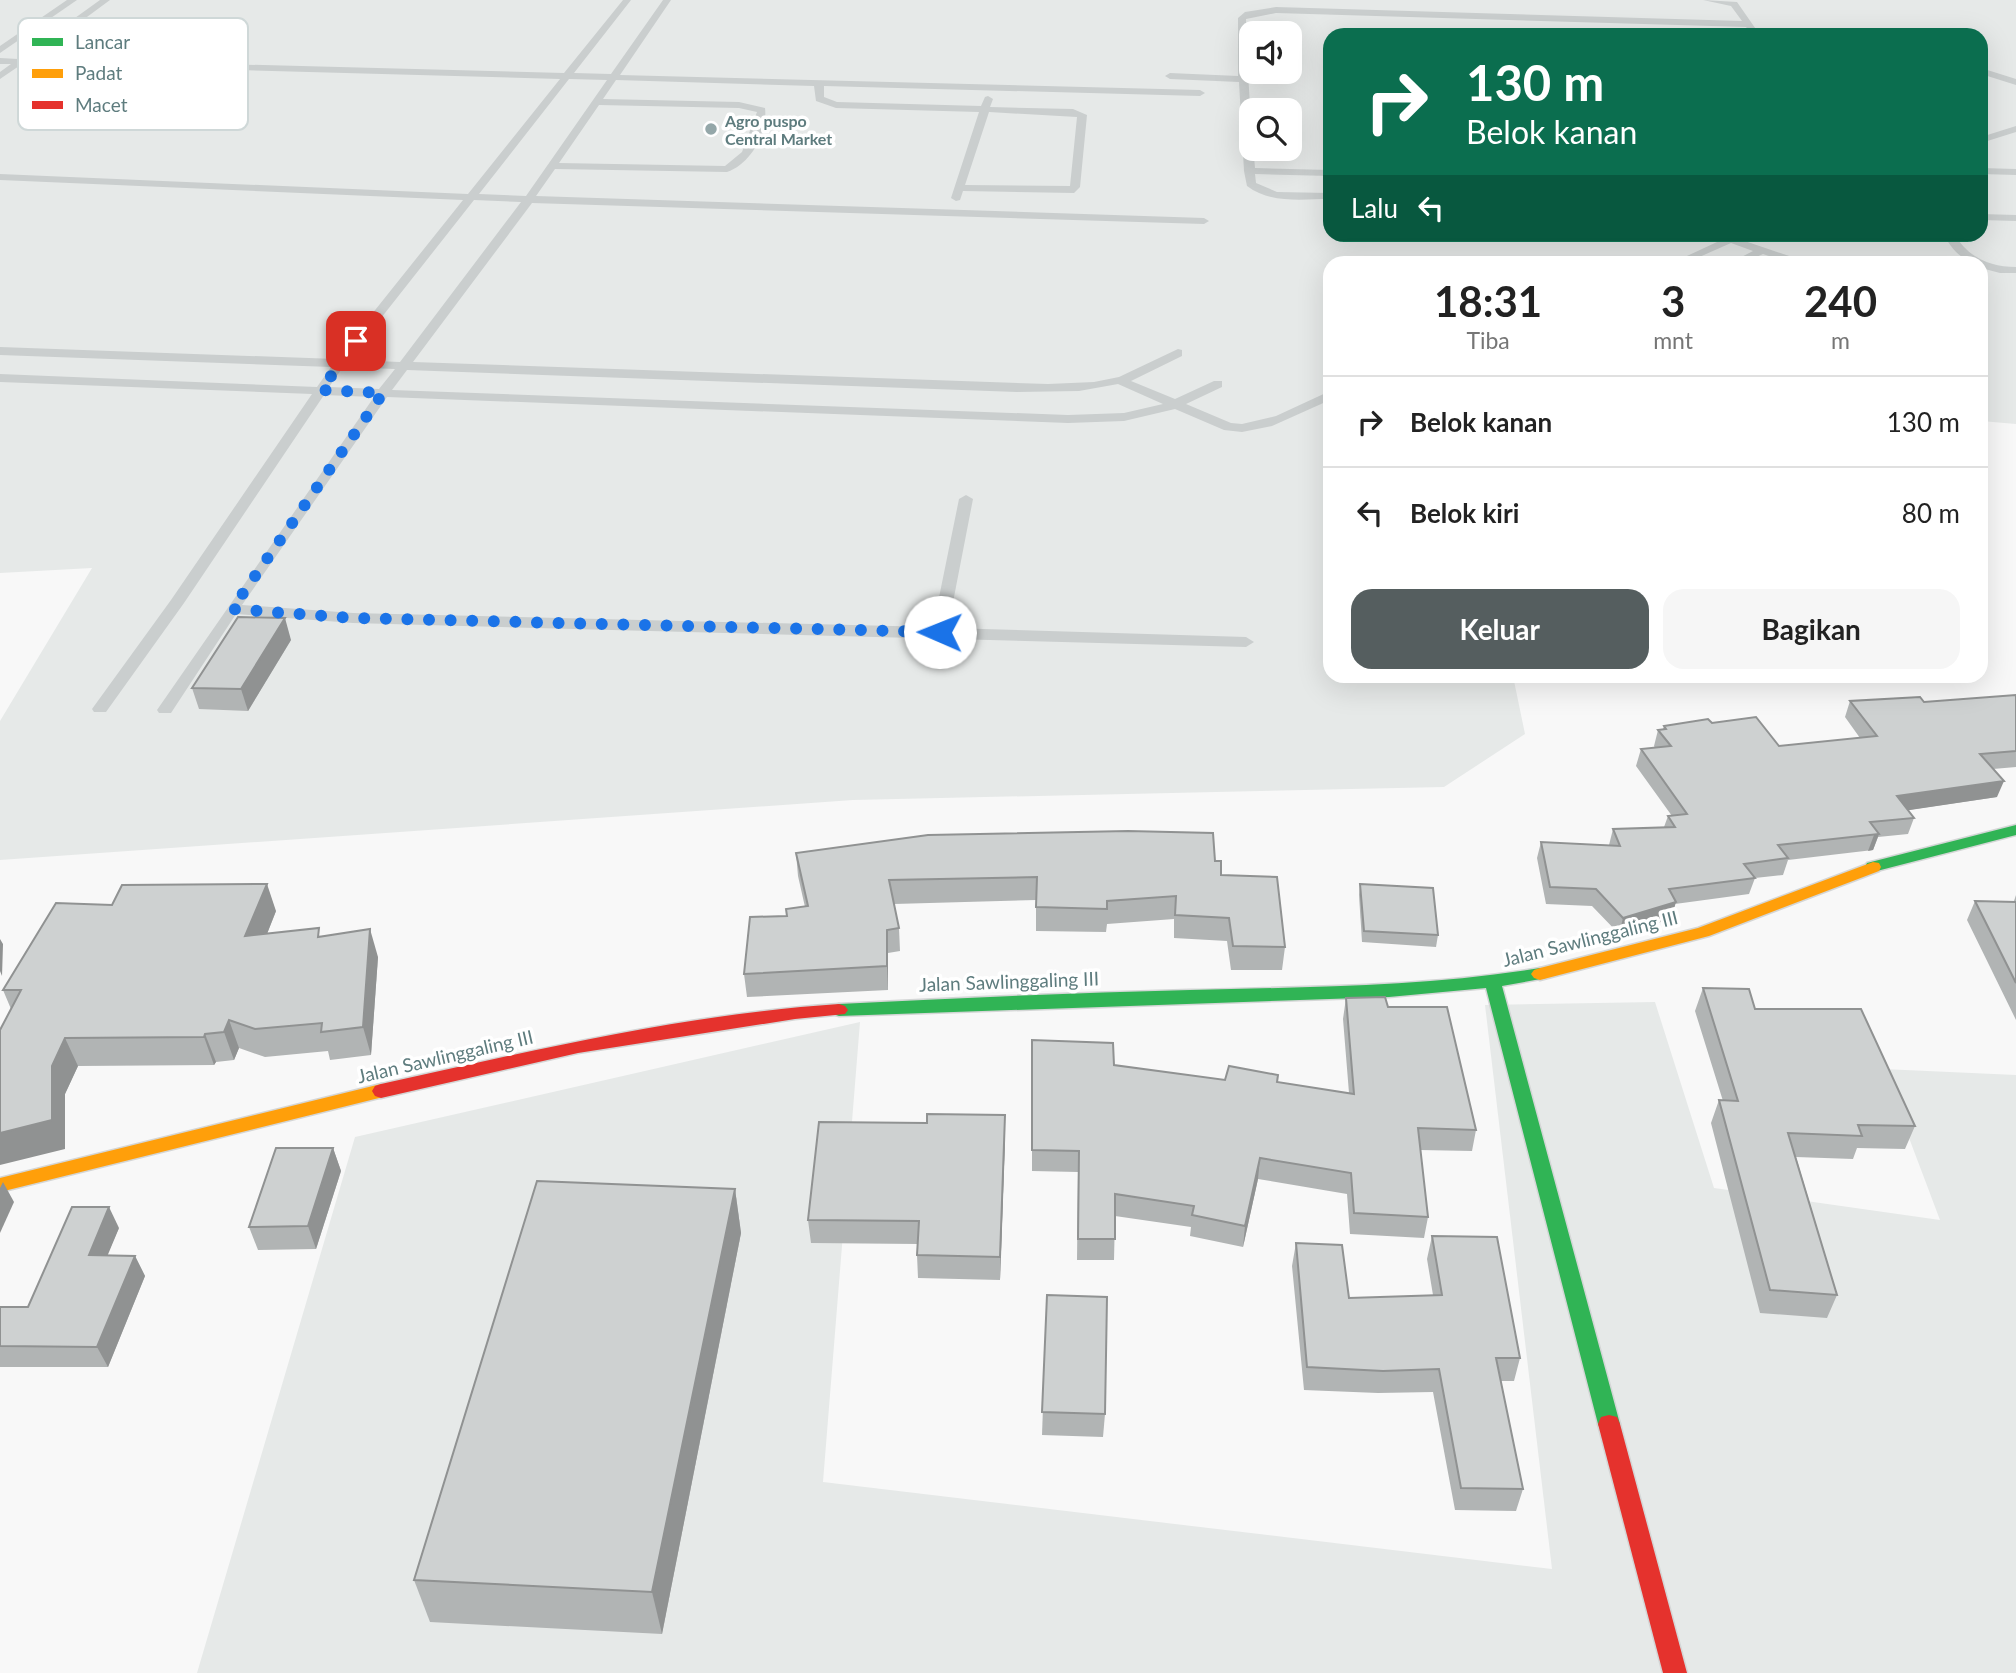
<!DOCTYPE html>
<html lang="id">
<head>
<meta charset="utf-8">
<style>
	body { margin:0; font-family:Lato,sans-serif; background:#f6f6f6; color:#222; height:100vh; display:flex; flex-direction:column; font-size:26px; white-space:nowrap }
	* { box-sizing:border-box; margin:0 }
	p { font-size:23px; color:#767676 }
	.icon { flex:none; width:38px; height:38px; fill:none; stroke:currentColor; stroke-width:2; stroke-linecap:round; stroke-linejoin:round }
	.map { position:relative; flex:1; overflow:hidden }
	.details { position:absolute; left:1323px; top:256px; width:665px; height:427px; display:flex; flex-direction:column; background:#fff; border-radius:21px; box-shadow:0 7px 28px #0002 }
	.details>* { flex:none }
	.guide { position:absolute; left:1323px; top:28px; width:665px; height:214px; border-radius:21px; box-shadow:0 7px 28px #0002; background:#0b6e4f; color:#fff; overflow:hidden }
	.buttons { position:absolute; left:1239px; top:21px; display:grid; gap:14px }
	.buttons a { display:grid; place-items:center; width:63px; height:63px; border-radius:14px; background:#fff; box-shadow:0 7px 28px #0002; font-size:35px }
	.pin { position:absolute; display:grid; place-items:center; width:60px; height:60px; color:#fff; margin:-30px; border-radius:14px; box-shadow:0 4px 10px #0006 }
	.me { position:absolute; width:77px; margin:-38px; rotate:271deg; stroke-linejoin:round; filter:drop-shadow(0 0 5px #0008) }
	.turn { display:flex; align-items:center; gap:24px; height:147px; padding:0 28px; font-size:32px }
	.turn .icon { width:91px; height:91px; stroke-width:2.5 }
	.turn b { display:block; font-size:49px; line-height:60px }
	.then { display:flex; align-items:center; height:66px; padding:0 28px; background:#0003; gap:14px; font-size:26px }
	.eta { display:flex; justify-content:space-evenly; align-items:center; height:119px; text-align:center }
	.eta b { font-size:42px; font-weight:700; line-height:49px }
	.cta { display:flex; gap:14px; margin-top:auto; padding:14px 28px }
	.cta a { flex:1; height:80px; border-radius:21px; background:#555e5f; color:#fff; font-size:28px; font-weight:700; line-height:80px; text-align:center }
	.cta a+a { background:#f6f6f6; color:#222 }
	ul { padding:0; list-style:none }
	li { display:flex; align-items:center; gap:21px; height:91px; padding:0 28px; border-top:2px solid #e0e0e0 }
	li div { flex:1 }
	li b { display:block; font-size:26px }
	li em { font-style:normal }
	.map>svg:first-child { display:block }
	.built { fill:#e6e9e8; fill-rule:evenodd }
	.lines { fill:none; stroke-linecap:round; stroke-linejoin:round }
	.fast-casing { stroke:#d4d6d6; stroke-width:3 }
	.slow-casing { stroke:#d4d6d6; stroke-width:3 }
	.jam-casing { stroke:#d4d6d6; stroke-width:3 }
	.lane { fill:#cacece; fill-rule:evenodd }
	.fast { fill:#30b455; fill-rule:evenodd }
	.slow { fill:#ff9f0a; fill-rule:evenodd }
	.jam { fill:#e5322d; fill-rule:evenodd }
	.wall { fill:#b1b4b4 }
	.shaded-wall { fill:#909292 }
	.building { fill:#ced1d1; stroke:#909292; stroke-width:2 }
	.route { stroke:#1a73e8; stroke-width:12; stroke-dasharray:0 21.6 }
	.poi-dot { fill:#94a7a9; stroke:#fff; stroke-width:2.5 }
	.labels { text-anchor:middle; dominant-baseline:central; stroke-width:7; stroke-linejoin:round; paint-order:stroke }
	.far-poi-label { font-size:16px; font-weight:bold; fill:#5e7c7e; stroke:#fff; text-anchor:start }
	.street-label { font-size:19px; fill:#5e7c7e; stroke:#fff }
	.key { fill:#fff; stroke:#cfd8d8; stroke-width:2 }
	.key-label { font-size:19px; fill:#5e7c7e }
</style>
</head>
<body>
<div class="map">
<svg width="2016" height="1673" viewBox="0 0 2016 1673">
	<rect width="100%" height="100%" fill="#f8f8f8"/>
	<g class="built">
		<path d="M0,0h2016v424l-35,-3v-159h-651v414h183l12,58 -81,53 -591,13 -853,60v-139l92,-153 -92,5zM1251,33h39v39h-39zM1330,35h651v199h-651zM1251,110h39v39h-39z"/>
		<path d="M1655,1002l59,186 226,32 -57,-151 133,6v598h-1819l158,-536 505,-115 -37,460 729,87 -67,-564z"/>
	</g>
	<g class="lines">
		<defs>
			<g id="fast">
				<path d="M2016,825v10l-143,37 -8,-5 2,-4z"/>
				<path d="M1540,968l6,2 3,4 -3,4 -44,8 118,438 -3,7 -8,2 -8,-2 -3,-7 -112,-436 -97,9 -550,19 -6,-2 -3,-4 3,-4 6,-2c117,-6 234,-11 351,-14 117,-3 234,-3 350,-22z"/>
			</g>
			<g id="slow">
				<path d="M1873,862l6,1 2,4 -2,4 -170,65 -169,44 -6,-2 -3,-4 3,-4 6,-2 158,-40z"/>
				<path d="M381,1084l6,2 3,5 -3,5 -387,96v-14z"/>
			</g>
			<g id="jam">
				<path d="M839,1004l6,2 3,4 -3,4 -50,5 -217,34 -197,45 -6,-2 -3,-5 3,-5 6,-2c150,-33 305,-70 458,-80z"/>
				<path d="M1609,1415l8,2 3,7 67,249h-24l-65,-249 3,-7z"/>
			</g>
		</defs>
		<use href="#fast" class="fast-casing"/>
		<use href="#slow" class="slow-casing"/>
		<use href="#jam" class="jam-casing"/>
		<g class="lane">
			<path d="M67,0h10l-77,53v-7z"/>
			<path d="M100,0h10l-80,59 534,14 59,-73h8l-57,73 37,1 52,-74h8l-51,75 580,15 5,3 -5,3 -376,-10v11l13,5 144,4 4,-9 3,-1 5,3 -3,8 83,2 14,6 -7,72 -6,6 -111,-2 -3,9 -4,1 -5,-3 28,-86 -143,-4 -20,-7 -2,-15 -198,-6 -13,19 136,3 26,6c3,24 -14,56 -38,64l-172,-3 -19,27 668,22 5,3 -5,3 -672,-21 -119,159 635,22 46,-2 25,-5 59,-28 4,1v6l-51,25 44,18 39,-18h8v6l-36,17 45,19 11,1 34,-8 54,-25v9l-58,26 -30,6 -18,-2 -49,-21 -51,12 -56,2 -681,-26 -145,208 111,8 580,14 26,-128 7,-4 7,4 -25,129 298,9 8,5 -8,5 -893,-24 -117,-9 -65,99h-12l-2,-3 217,-313 -50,-2 -140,208 -78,109h-12l-2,-3 79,-109 141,-206 -312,-12v-8l317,13 14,-20 -331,-12v-8l336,12 127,-159 -463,-20v-6l468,20 92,-115 -538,-15 -22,15v-7l11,-8h-11v-6l18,1zM569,79l38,1 -81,116 -47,-2zM599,105l140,3 18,4 -15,40 -17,14 -166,-3zM989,112l88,5 -7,69 -105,-1zM474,200l47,2 -121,160 -52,-2zM343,367l52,2 -16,20 -50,-2zM407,370l610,22 62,-1 39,-7 45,20 -39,9 -56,2 -676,-25z"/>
			<path d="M1703,0l34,2 23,33h-8l-6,-8 -470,-14 -30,6c1,50 5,102 9,149l75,2v6l-75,-2 1,9 21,9 53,1v6c-28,0 -59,5 -83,-13l-3,-15 -5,-89 -69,-3 -5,-3 5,-3 68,3v-58l7,-6 31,-5 466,14 -11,-15z"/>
			<path d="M1981,68l35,11v6l-35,-11z"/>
			<path d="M2016,126v6l-35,11v-6z"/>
			<path d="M1981,168l35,1v6l-35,-1z"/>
			<path d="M1981,214l35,1v6l-35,-1z"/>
			<path d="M1943,234h11c14,23 35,33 62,33v6h-16l-19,-5v-6c-20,0 -28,-12 -38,-28z"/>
			<path d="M1730,236l71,24 2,2h-16l-24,-8 -18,8h-13l21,-11 -22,-8 -43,19h-14z"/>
		</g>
		<use href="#fast" class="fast"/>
		<use href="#slow" class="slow"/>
		<use href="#jam" class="jam"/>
	</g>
	<g class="wall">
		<path d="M291,640l-43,71 -49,-2 -7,-21z"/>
		<path d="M2016,695v72l-23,2 4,28 -89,13 6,8 -6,16 -30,3 -5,13 -85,10 -5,15 -28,3 -6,16 -74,10 -4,15 -52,15 -27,-28 -46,-2 -9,-46 4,-16 68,3 4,-16 51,-2 4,-11h4l-36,-50 5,-17 14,-1 -1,-2 4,-16 5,-1 1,-3 48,-3 67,23 81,-8 -15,-21 5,-16 74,1z"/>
		<path d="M796,853l419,8 6,14 64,72 -3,23h-51l-4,-29 -53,-3v-19l-67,5 -1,8 -70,-1v-31l-142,4 5,24 1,23 -12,2v37l-141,7 -3,-23 43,-58 -1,-7 19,-2 -7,-31z"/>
		<path d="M1360,884l78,51 -2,12 -74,-5 -3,-47z"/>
		<path d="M2016,895v125l-49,-100 8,-19 39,1v-1z"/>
		<path d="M276,911l-9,23 55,2 56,21 -7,98 -41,5 -2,-9 -63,6 -26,-9 -5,12 -18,2 -2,3 -136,1 -13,28v55l-54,-140 -8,-19z"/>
		<path d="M1703,988l52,21 160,117 -10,23 -48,-1 -4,11 -57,-2 41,138 -10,23 -67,-5 -49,-190 8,-23 4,1 -28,-90z"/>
		<path d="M1346,998l42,9 88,123 -4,21 -52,-1 8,67 -4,21 -74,-4 -3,-40 -89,-15 -15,68 -53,-11 1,-9 -76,-11 -1,44h-37l1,-88 -46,-1v-131l82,25 111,15 53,-5 -1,7 72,11 -6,-74z"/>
		<path d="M1005,1138l-5,142 -82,-2 -1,-23 1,-11 -107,-1 -3,-23z"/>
		<path d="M333,1148l8,23 -25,78 -58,1 -9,-23z"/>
		<path d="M735,1189l6,44 -79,401 -232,-12 -16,-42z"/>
		<path d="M119,1228l-12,27 28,1 10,20 -37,91h-108v-60h28z"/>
		<path d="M1432,1236l88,122 -6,23h-14l23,108 -7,22 -61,-1 -22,-118 -55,1 -74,-3 -12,-124 4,-23 53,55 84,-3 -6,-36z"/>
		<path d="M1047,1295l58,119 -2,23 -61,-2z"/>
	</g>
	<g class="shaded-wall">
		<path d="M285,618l6,22 -43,71 -7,-22z"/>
		<path d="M2004,781l-7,16 -107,16 7,-17z"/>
		<path d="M1879,834l-6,16 -5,1 6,-16z"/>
		<path d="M267,884l9,27 -21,53 -10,-28z"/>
		<path d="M1676,902l-5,17 -52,15 4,-16z"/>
		<path d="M370,929l8,28 -7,98 -8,-28z"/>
		<path d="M887,930l1,23v37l-1,-24z"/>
		<path d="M0,939l3,5 -1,32 -2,-5z"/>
		<path d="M229,1020l10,28 -5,12 -10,-28z"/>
		<path d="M205,1034l11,28 -2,3 -10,-28z"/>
		<path d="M65,1038l13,28 -13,28v55l-65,16v-32z"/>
		<path d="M1005,1115v23l-5,142v-23z"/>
		<path d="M333,1148l8,23 -25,78 -8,-23z"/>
		<path d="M1260,1158l-2,21 -15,68 2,-21z"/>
		<path d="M3,1182l11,20 -14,31v-45z"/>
		<path d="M735,1189l6,44 -79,401 -10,-42z"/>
		<path d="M109,1207l10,21 -20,48 -10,-21z"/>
		<path d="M135,1256l10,20 -37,91 -11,-20z"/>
	</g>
	<g class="building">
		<path d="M238,617l47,1 -44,71 -49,-1z"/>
		<path d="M2016,695v56l-36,3 24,27 -107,15 17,22 -44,4 9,12 -101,11 10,13 -44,6 11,14 -86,11 7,13 -53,16 -27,-29 -46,-2 -9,-45 79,4 -7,-17 62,-2 -7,-11 19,-2 -46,-65 30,-3 -13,-16 8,-1 -2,-3 44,-7 4,4 44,-6 23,29 98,-10 -27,-35 70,-4 4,5z"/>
		<path d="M1128,831l85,2 2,28h6v14l56,2 8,70 -52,-1 -4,-28 -54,-3 1,-19 -69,5v8l-71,-2 1,-30 -148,3 10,48 -12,2v36l-143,8 6,-57 37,-1 -1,-7 22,-3 -12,-53 132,-18z"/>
		<path d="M267,884l-22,52 74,-8 -1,9 52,-8 -7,98 -42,5 1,-9 -67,6 -26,-9 -5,12 -19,2 -1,3 -139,1 -13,28v54l-52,13v-103l21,-40h-18l53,-87 56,2 10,-20z"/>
		<path d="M1360,884l73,4 5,47 -74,-4z"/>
		<path d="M1975,901l41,1v81z"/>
		<path d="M1703,988l46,1 6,20h106l54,117 -57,-1 4,11 -74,-3 49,162 -67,-5 -51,-190 19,1z"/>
		<path d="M1385,997l3,10h59l29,123 -58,-2 10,89 -74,-4 -3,-40 -91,-15 -15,68 -53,-11 2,-9 -79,-12v45h-37l1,-88 -47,-1v-110l81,3 1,22 111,15 4,-14 49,9 -1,7 77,12 -8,-96z"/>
		<path d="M927,1114l78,1 -5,142 -83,-2 2,-34 -111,-1 11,-98 108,1z"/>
		<path d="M276,1148h57l-25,78 -59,1z"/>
		<path d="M537,1181l198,8 -83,403 -238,-12z"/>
		<path d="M72,1207h37l-20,48 46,1 -38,91 -97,-1v-39h28z"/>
		<path d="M1432,1236l65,1 23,121h-24l27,131 -62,-1 -22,-119 -56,2 -76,-4 -11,-124 46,2 7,53 93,-3z"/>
		<path d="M1047,1295l60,2 -2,117 -63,-2z"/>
	</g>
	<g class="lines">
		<path class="route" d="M356,341l-35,49 62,3 -151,216 121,9 587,14"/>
	</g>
	<circle class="poi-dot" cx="711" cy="129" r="7"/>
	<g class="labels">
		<g class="far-poi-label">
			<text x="725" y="120">Agro puspo<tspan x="725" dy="18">Central Market</tspan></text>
		</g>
		<g class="street-label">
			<text transform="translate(1590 938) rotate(-14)">Jalan Sawlinggaling III</text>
			<text transform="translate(1009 981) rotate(-2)">Jalan Sawlinggaling III</text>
			<text transform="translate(445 1056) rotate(-13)">Jalan Sawlinggaling III</text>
		</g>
	</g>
	<rect x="18" y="18" width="230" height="112" rx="10" class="key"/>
	<rect x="32" y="38" width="31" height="8" fill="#30b455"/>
	<rect x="32" y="69" width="31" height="9" fill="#ff9f0a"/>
	<rect x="32" y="101" width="31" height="8" fill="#e5322d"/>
	<g class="key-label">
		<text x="75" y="49">Lancar</text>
		<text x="75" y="80">Padat</text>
		<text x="75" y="112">Macet</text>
	</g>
</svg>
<div class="buttons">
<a><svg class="icon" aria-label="sound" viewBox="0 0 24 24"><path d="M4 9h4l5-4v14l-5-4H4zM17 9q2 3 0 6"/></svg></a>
<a><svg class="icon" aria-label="search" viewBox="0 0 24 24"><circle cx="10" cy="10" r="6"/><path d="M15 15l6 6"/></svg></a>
</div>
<div class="pin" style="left:356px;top:341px;background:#d93025"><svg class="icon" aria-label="arrive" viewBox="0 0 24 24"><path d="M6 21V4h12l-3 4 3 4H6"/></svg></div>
<svg class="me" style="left:940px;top:632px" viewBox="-20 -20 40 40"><circle r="19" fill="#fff"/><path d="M0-13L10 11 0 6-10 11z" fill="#1a73e8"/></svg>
<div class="guide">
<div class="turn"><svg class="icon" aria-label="right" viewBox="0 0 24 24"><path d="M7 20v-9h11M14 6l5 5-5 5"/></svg><div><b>130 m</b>Belok kanan</div></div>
<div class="then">Lalu<svg class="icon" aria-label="left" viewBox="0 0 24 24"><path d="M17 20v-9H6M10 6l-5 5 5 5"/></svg></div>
</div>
<section class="details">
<div class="eta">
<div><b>18:31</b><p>Tiba</p></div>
<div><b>3</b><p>mnt</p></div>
<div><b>240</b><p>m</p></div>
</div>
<ul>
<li><svg class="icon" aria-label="right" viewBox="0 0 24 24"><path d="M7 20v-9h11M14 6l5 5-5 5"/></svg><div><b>Belok kanan</b></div><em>130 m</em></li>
<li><svg class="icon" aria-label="left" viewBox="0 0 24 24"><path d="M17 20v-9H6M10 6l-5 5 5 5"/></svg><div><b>Belok kiri</b></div><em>80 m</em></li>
</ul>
<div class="cta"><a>Keluar</a><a>Bagikan</a></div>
</section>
</div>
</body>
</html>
